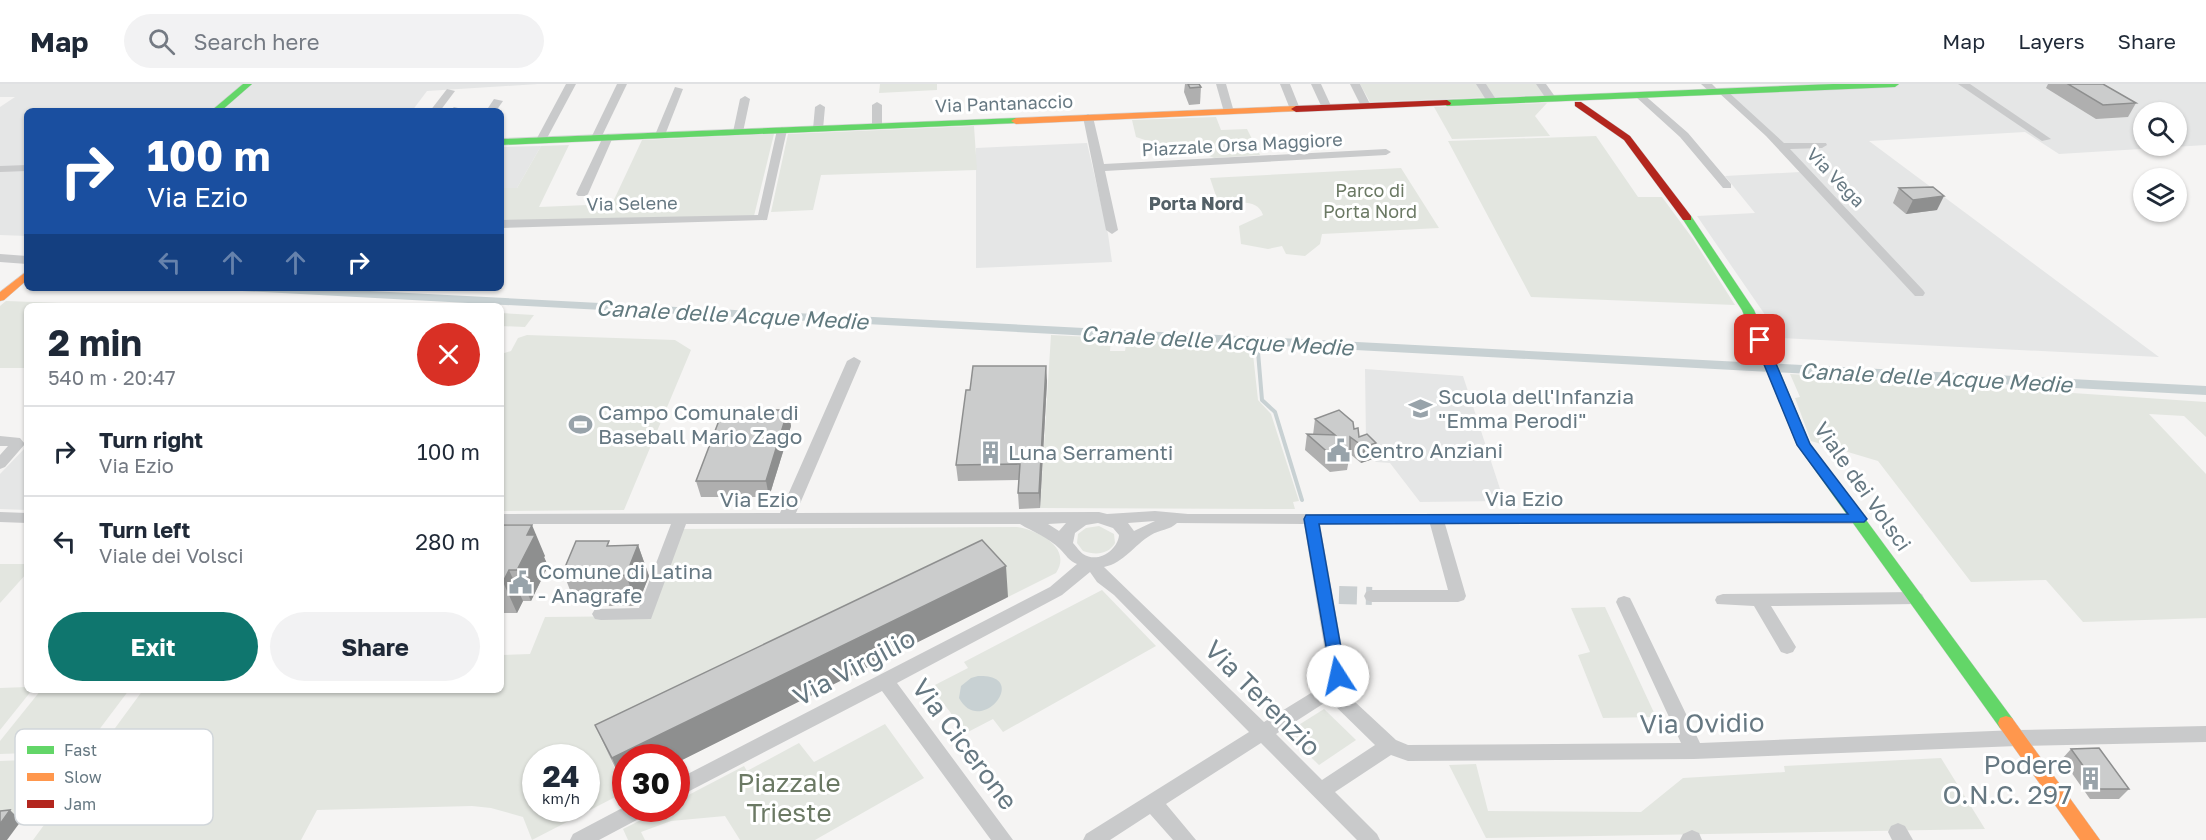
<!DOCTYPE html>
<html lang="en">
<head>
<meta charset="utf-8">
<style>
	body { margin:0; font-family:"Golos Text",sans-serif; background:#f2f2f3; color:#1f2937; height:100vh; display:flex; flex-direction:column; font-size:22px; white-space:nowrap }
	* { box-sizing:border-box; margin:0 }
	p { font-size:20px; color:#747a83 }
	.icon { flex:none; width:33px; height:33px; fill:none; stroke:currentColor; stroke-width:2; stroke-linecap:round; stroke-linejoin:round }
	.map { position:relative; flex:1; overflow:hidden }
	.panel { position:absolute; left:24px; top:219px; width:480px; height:390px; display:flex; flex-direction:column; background:#fff; border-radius:9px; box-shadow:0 2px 4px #0004 }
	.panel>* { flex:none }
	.hud { position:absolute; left:24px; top:24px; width:480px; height:183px; border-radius:9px; box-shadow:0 2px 4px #0004; background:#1a4fa0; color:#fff; overflow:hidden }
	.controls { position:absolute; left:2133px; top:18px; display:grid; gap:12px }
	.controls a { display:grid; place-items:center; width:54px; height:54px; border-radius:50%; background:#fff; box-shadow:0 2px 4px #0004; font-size:30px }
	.speed { position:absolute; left:522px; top:660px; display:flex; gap:12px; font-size:30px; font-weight:700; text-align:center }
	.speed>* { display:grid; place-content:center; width:78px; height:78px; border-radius:50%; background:#fff; box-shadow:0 2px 4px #0004; line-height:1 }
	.speed small { font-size:15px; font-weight:400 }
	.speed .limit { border:9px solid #d22; background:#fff; color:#111 }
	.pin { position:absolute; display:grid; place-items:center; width:51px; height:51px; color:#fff; margin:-26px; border-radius:12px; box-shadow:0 3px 9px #0006 }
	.me { position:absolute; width:66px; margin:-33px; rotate:350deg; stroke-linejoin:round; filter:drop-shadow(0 0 4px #0008) }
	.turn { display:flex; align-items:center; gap:21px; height:126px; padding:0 24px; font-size:27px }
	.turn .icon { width:78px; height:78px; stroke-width:2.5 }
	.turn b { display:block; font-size:42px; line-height:51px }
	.lanes { display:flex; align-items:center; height:57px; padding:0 24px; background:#0003; justify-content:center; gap:30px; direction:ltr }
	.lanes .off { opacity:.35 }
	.round { display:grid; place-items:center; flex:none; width:63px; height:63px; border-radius:32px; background:#f2f2f3 }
	.head { display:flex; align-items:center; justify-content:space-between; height:102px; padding:0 24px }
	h1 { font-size:36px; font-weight:700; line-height:45px }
	.button { display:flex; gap:12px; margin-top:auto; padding:12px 24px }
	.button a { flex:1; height:69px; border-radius:36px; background:#0f766e; color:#fff; font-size:24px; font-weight:700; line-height:69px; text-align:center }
	.button a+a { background:#f2f2f3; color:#1f2937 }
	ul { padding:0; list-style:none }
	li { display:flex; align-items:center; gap:18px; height:90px; padding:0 24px; border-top:2px solid #e0e1e3 }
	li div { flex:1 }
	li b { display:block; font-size:22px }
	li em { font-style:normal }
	header { display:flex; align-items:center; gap:36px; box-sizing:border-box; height:84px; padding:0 30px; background:#fff; border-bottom:2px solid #e0e1e3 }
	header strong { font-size:28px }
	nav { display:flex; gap:33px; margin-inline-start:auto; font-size:21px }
	.search { width:420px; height:54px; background:#f2f2f3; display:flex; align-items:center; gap:15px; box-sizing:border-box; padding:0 21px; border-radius:33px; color:#747a83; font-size:22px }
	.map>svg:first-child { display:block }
	.built { fill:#e5e6e6; fill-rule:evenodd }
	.green { fill:#e3e6e0; fill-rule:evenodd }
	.water { fill:#c8d1d3 }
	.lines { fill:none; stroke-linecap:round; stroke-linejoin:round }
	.stream { stroke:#c8d1d3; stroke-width:4 }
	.street-tunnel { stroke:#cacfd1; stroke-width:18; stroke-dasharray:18 9; stroke-linecap:butt }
	.fast-casing { stroke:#d1d2d3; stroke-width:1 }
	.slow-casing { stroke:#d1d2d3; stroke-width:1 }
	.jam-casing { stroke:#d1d2d3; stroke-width:1 }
	.street { fill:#c9cacb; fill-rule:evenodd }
	.fast { fill:#63d668; fill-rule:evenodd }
	.slow { fill:#ff974d; fill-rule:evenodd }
	.jam { fill:#b3261e; fill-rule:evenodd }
	.wall { fill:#afafaf }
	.shaded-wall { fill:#8e8f8f }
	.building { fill:#cbcccc; stroke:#8e8f8f; stroke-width:1.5 }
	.route { fill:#1a73e8; stroke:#114b97; stroke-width:1.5 }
	.labels { text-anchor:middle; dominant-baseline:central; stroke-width:6; stroke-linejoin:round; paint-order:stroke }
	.far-street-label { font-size:18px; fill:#667882; stroke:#fff }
	.far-park-label { font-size:18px; fill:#6b7964; stroke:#fff }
	.far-neighbourhood-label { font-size:18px; font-weight:bold; fill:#536067; stroke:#fff }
	.poi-label { font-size:21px; fill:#667882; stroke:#fff; text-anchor:start }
	.street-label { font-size:21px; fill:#667882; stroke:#fff }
	.water-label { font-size:22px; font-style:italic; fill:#627a7f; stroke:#fff }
	.near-street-label { font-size:26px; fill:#667882; stroke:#fff }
	.near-poi-label { font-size:26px; fill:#667882; stroke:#fff; text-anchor:end }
	.near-park-label { font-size:26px; fill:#6b7964; stroke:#fff }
	.key { fill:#fff; stroke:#d1d6da; stroke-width:1.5 }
	.key-label { font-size:16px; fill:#667882 }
</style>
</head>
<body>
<header>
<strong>Map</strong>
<div class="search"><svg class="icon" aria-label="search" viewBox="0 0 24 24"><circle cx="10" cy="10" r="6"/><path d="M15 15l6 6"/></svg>Search here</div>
<nav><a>Map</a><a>Layers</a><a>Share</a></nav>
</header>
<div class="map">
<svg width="2206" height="756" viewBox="0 0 2206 756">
	<rect width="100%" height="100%" fill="#f5f4f3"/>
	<g class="built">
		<path d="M0,0h538l-111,7 -15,20h-385v125l-27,-1v-128l15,-10h-15z"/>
		<path d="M1811,0h395v61l-147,9 -34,-22 -156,9 290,216 -378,-19 -84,-122 58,-3 -30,-37 75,-4 -34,-38 -52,-46zM2144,28h32v34h-32z"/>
		<path d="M1087,59l21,91 4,28 -136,6v-120z"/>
		<path d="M541,62l-24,42h-16v-41z"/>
		<path d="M1365,285l98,7 41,125 -84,1 -30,-39 -14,-1 -12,-13 2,-8z"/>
		<path d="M27,362v64l-27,-1v-35z"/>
	</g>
	<g class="green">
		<path d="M880,0h57v6l-58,3z"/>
		<path d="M1360,0h179l8,11 -177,7z"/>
		<path d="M1547,19l-12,13 15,20 -98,3 -18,-32z"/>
		<path d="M1216,33l5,13 26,-1 13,26 -46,3 -10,-4 -36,1 -8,-10 -24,-8 -4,-17z"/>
		<path d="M974,42l3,44 -156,5 -8,35 -42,2 17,-78z"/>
		<path d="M774,50l-20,82 -253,5v-33h16l24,-42 28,-1 -30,62 73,-3 30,-64z"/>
		<path d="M1596,52l42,61h24l31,42 42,66 -204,-8 -83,-156z"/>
		<path d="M1401,84l38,60 -117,6 -2,10 -15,12 -19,-2 -4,-8 -14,3 -27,-5 -2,-18 24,-11c-6,-18 -28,-11 -44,-10l-9,-27z"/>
		<path d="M6,217l139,5h-118v62h-27v-62z"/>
		<path d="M501,229l33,2 -9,12 -24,-1z"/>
		<path d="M527,251l148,5 16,10 -67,160 -123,1v-157l10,-3 7,-13z"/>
		<path d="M1051,251l60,3 -1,13h15l2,-12 125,6 6,55 13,14 28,87 -6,1 2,7 -255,-1z"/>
		<path d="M1790,290l416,28v35l-22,-21 -35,-2 57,60v144l-123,4 -37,-42 -75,2 -93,-121 -67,-20 -16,-43 5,-1z"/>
		<path d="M1099,442l15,8 1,9c-7,12 -20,12 -32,8l-6,-8 1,-9 8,-6z"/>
		<path d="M1017,443c20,3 56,20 39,46l-48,24 -24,-26 -375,184 16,37 -93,48 -9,-23 -32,-9 -19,-2 -155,4 -16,30h-268l110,-150h358v-35l29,-1 15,-37 104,-1 31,-87zM536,674h50v50h-50z"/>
		<path d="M0,480h27v9l-27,30z"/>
		<path d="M1102,506l54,56 -153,86 -10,-13 -27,14 -35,-46 37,-19 -4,-6z"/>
		<path d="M1605,523l51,110 -53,1 -25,-63 12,-3 -19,-44z"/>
		<path d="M27,603v3h5l-32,40v-42z"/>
		<path d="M41,606h88l-46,61 -83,3v-13z"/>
		<path d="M1324,625l32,31 -37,25 -33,-32z"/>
		<path d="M885,640l39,54 -109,62h-75l-15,-24 -54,5 -30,11 4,8h-17l-5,-11 40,-20 13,-1 1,-7 67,-35 3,5 52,-28 15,19z"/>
		<path d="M78,674l-36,49 -14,11h-28v-57z"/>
		<path d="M1941,674l44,71 -499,9 -37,-73 27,-1 12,47 153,1 42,-34 102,-6 -1,-6z"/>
	</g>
	<g class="water">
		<path d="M186,204h126l1894,98v9z"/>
		<path d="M978,592c54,-2 2,62 -19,22l2,-12 10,-8z"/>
	</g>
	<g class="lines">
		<path class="stream" d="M1257,256l5,60 13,12 27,88"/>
		<path class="street-tunnel" d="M1339,511l33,1"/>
		<defs>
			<g id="fast">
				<path d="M243,0h9l-31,27h-10z"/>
				<path d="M1833,0h66l-4,3 -448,19 -4,-3 4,-3z"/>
				<path d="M1016,34l3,1v4l-518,22v-6z"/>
				<path d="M1687,131l4,1 63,94 56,134 202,274 2,5 -2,5 -6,2 -6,-2 -203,-283 -55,-135 -60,-92z"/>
			</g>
			<g id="slow">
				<path d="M1296,22l3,1v4l-283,13 -5,-3 5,-3z"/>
				<path d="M27,187v9l-23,20 -4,1v-9z"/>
				<path d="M2006,632l6,2 88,122h-20l-80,-112 -2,-5 2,-5z"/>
			</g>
			<g id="jam">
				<path d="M1447,16l4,3 -1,2 -154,7 -5,-3 5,-3z"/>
				<path d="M1575,18h6l49,34 61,80v4h-8l-59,-80 -49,-34z"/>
			</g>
		</defs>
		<use href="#fast" class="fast-casing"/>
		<use href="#slow" class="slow-casing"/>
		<use href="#jam" class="jam-casing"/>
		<g class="street">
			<path d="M566,0h10l-30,56 -9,2 -1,-2z"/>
			<path d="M617,0h10l-26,54 -9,2 -1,-2z"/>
			<path d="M1216,0h10l8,28 -1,2 -9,-2z"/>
			<path d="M1280,0h10l10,25 -1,2 -9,-2z"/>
			<path d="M1311,0h10l11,24 -1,2h-8z"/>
			<path d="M1350,0h10l11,22 -1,2h-8z"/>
			<path d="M1476,0h10l11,17 -1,2h-8z"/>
			<path d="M1536,0h10l10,14 -1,2h-8z"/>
			<path d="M1701,0h11l6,6 7,-1 59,54h42l1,2 -5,3 -32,1 133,141 2,3 -2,3h-8l-149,-160 -48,-44 -7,1z"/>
			<path d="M1958,0h12l81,55 -9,2z"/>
			<path d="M675,3l8,2 -18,46 -9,2 -1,-2z"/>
			<path d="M447,5l8,2 -15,20h-10z"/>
			<path d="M1636,9h6l46,40 43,51v4h-8l-43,-51 -44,-40z"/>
			<path d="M745,12l5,3 -7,33 -5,3 -5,-3 7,-33z"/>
			<path d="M494,15l9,2 -7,10h-10z"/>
			<path d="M877,18l5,3v21l-5,3 -5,-3v-21z"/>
			<path d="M820,20l5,3 -2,22 -5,3 -5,-3 2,-22z"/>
			<path d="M454,23l4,1 1,3h-10z"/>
			<path d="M1088,30l5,3 11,47 282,-15 5,3 -5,3 -281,16 13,59 -6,4 -6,-4 -23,-113z"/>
			<path d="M782,43l5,3 -20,90 -266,8v-8l257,-5 19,-85z"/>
			<path d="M608,50l5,3 -25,57 -2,2h-8l-2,-2 27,-57z"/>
			<path d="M27,81v6l-27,1v-6z"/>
			<path d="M0,170l27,2v8l-27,-2z"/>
			<path d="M854,273l7,4 -65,152 303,-1 8,2 48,-3 33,3h671l6,1 2,4 -2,4 -6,1h-414l21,72 -2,4 -6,2h-86l-6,-2 -2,-4 2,-4 6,-2h76l-18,-66h-110l27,152 -7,12 56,52 12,5 273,-2 -65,-141 2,-4 6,-2 6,2 2,4 68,141 317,-13 189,-4v16l-189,4 -323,13 -286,2 -17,-6 -56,37 42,42 3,6h-23l-96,-97 -95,61 30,36h-23l-23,-26 -40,26h-27l3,-6 163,-102 -135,-137 -17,-13 -7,-10 -28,23 -165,88 116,157h-22l-109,-149 -206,107v-18l374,-193 27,-23c-8,-3 -11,-9 -17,-15 -12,-12 -27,-17 -40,-25h-334l-35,95 -50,1 -6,-1 -3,-5 3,-5 44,-1 32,-84h-170v-10l279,-1 67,-152zM1155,437l-21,10 -6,-8zM1066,439l-7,8 -11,-7zM1098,439l15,5 6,7c-1,15 -21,29 -36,19 -3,-2 -7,-8 -10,-11l2,-10 11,-8zM1177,439l127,1 25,152 -5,9 -60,37 -160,-155c20,-4 30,-22 47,-32 8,-5 19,-5 26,-12zM1329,616l46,45 -53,35 -46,-46z"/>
			<path d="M0,352l20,2 5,6 -20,23 -5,2v-14l8,-9h-8z"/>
			<path d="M0,428l27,1v10l-27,-1z"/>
			<path d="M1916,508l6,2 2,4 -2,4 -6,2 -145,2 25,41 -3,5 -6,2 -6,-2 -27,-46 -37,-2 -2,-4 2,-4 6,-2z"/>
			<path d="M626,722v2h25l-3,6 -49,26h-29l3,-6z"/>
			<path d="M1898,739l7,3 8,14h-21l-4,-8 3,-6z"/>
			<path d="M1692,746l7,3 3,7h-22l3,-6z"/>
		</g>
		<use href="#fast" class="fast"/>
		<use href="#slow" class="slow"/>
		<use href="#jam" class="jam"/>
	</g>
	<g class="wall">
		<path d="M1185,0h14l2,3 -1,17 -11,1 -5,-13z"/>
		<path d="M2048,0h55l33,19 -8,14 -32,2 -50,-31z"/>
		<path d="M1899,104l38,22 -31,4 -13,-11z"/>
		<path d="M1047,297l-7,127 -21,1 -1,-16 1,-13 -61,1 -2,-16z"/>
		<path d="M788,326l3,16 -22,71h-68l-5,-16z"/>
		<path d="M1315,335l44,18 14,22 -12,4 -11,-9 -3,16 -17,2 -25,-22 2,-16 6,1z"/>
		<path d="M501,441l44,31 -1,1 4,9 -17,35h-8l-6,12h-16z"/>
		<path d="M638,461l11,31 -12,30h-28l-2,-4 -32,1 -12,-31 48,-26z"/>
		<path d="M1008,513l-332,166v-5l-51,30 -16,-33 -14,-30z"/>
		<path d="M2071,665l58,40 -10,10h-29l-28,-40z"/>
	</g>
	<g class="shaded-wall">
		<path d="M1944,112l-7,14 -31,4 7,-14z"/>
		<path d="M1046,282l1,15 -7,127 -1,-15z"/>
		<path d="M788,326l3,16 -22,71 -3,-16z"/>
		<path d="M1376,359l-3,16 -12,4 3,-16z"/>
		<path d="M532,441l13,31 -1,1 4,9 -17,35 -14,-31 10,-35z"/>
		<path d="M638,461l11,31 -12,30 -11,-31z"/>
		<path d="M1006,482l2,31 -332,166v-5h-50l-1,30 -13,-30z"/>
		<path d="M509,486l14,31 -6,12 -14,-31z"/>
		<path d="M10,726l11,11 -14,19h-7v-16z"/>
	</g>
	<g class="building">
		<path d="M1188,0h11l2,3 -11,1z"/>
		<path d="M2068,0h35l33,19 -33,2z"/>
		<path d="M1933,103l11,9 -31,4 -14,-12z"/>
		<path d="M973,282h73l-7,127h-21l2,-29 -64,1 10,-75h4z"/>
		<path d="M723,326h65l-22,71h-70z"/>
		<path d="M1339,326l14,12 1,7 4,-1 1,9 8,-3 9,9 -12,4 -14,-10v17l-18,2 -25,-22 28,1 -20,-16z"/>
		<path d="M501,441h31l-5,10h8l-18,35h-8l-6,12h-2z"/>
		<path d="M982,456l24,26 -394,192 -17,-33z"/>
		<path d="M576,457h33l-2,5 31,-1 -12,30 -29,1 1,-4h-35z"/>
		<path d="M2099,664l30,41h-29l-29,-40z"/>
		<path d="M10,726l-10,14v-13z"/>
	</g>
	<path class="route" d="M1760,253l6,3 44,104 54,71 3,4 -3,3 -545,2 27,152 -2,5 -6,1 -6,-1 -28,-162 2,-4 542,-1 -51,-69 -43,-105z"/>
	<defs>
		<symbol id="school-bare" viewBox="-9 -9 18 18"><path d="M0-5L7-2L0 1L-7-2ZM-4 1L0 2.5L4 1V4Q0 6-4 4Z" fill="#98a3aa" stroke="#fff" stroke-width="2.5" paint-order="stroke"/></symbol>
		<symbol id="stadium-bare" viewBox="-9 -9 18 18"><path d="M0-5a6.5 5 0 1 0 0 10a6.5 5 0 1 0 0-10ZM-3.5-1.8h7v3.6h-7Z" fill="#98a3aa" stroke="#fff" stroke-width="2.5" paint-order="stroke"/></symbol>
		<symbol id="civic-bare" viewBox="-9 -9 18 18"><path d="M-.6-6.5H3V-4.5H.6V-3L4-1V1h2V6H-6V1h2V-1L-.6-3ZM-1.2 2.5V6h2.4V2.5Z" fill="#98a3aa" stroke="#fff" stroke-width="2.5" paint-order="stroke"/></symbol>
		<symbol id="building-bare" viewBox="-9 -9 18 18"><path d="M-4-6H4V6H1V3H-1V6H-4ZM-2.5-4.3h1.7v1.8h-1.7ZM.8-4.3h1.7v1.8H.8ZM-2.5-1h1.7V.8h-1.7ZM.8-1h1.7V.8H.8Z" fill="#98a3aa" stroke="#fff" stroke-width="2.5" paint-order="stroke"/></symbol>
	</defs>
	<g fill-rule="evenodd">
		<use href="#school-bare" x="1404" y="308" width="33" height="33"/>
		<use href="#stadium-bare" x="564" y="324" width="33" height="33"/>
		<use href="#civic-bare" x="1322" y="350" width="33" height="33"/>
		<use href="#building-bare" x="974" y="352" width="33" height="33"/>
		<use href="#civic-bare" x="504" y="482" width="33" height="33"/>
		<use href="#building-bare" x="2074" y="678" width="33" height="33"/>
	</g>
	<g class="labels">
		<g class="far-street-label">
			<text transform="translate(1004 19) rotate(-2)">Via Pantanaccio</text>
			<text transform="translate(1242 60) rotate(-3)">Piazzale Orsa Maggiore</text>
			<text transform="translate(1836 93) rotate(46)">Via Vega</text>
			<text transform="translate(632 119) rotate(-1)">Via Selene</text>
		</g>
		<g class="far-park-label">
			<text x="1370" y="106">Parco di<tspan x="1370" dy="21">Porta Nord</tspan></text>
		</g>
		<g class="far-neighbourhood-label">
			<text x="1196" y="119">Porta Nord</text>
		</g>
		<g class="poi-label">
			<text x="1438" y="312">Scuola dell'Infanzia<tspan x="1438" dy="24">"Emma Perodi"</tspan></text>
			<text x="598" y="328">Campo Comunale di<tspan x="598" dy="24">Baseball Mario Zago</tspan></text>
			<text x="1356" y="366">Centro Anziani</text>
			<text x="1008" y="368">Luna Serramenti</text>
			<text x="538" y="487">Comune di Latina<tspan x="538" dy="24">- Anagrafe</tspan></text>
		</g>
		<g class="street-label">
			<text transform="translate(1863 402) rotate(55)">Viale dei Volsci</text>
			<text x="1524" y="414">Via Ezio</text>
			<text x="759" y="415">Via Ezio</text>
		</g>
		<g class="water-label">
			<text transform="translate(732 230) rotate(3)">Canale delle Acque Medie</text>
			<text transform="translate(1217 256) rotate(3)">Canale delle Acque Medie</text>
			<text transform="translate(1936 293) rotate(3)">Canale delle Acque Medie</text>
		</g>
		<g class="near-street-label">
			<text transform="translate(854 583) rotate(-28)">Via Virgilio</text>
			<text transform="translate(1263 614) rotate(45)">Via Terenzio</text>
			<text transform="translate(1702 639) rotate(-1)">Via Ovidio</text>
			<text transform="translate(965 660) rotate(53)">Via Cicerone</text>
		</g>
		<g class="near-poi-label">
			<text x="2072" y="680">Podere<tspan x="2072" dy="30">O.N.C. 297</tspan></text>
		</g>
		<g class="near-park-label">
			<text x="789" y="698">Piazzale<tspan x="789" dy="30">Trieste</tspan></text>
		</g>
	</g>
	<rect x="15" y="645" width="198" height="96" rx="9" class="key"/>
	<rect x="27" y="662" width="27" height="8" fill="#63d668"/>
	<rect x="27" y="689" width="27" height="8" fill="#ff974d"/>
	<rect x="27" y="716" width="27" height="8" fill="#b3261e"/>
	<g class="key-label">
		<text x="64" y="672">Fast</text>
		<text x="64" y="699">Slow</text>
		<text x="64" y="726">Jam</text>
	</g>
</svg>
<div class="controls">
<a><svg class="icon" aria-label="search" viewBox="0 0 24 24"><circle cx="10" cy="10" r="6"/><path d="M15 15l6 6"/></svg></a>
<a><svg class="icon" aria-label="layers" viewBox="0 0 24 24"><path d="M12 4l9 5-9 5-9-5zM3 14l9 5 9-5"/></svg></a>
</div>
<div class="speed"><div>24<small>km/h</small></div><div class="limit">30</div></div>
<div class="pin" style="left:1760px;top:256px;background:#d93025"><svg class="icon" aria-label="arrive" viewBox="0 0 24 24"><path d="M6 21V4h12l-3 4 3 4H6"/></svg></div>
<svg class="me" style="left:1338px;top:592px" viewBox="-20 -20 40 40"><circle r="19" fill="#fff"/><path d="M0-13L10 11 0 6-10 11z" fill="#1a73e8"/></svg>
<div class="hud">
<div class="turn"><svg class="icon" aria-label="right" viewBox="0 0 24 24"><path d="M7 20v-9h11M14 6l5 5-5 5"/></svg><div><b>100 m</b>Via Ezio</div></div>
<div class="lanes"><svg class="icon off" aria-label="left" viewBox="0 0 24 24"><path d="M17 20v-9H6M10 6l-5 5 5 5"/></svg><svg class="icon off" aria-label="ahead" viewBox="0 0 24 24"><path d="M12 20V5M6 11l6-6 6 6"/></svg><svg class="icon off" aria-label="ahead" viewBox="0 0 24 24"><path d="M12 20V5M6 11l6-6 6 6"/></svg><svg class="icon" aria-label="right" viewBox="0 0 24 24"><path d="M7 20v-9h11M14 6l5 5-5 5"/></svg></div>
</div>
<section class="panel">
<div class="head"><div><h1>2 min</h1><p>540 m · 20:47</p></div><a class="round" style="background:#d93025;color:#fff"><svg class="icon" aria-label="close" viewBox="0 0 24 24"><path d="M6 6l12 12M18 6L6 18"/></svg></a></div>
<ul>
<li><svg class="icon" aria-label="right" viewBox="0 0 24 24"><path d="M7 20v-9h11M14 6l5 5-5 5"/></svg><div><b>Turn right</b><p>Via Ezio</p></div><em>100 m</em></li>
<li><svg class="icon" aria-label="left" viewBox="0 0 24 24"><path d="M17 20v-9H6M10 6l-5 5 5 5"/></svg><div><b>Turn left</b><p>Viale dei Volsci</p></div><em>280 m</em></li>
</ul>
<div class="button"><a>Exit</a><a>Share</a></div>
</section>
</div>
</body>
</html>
